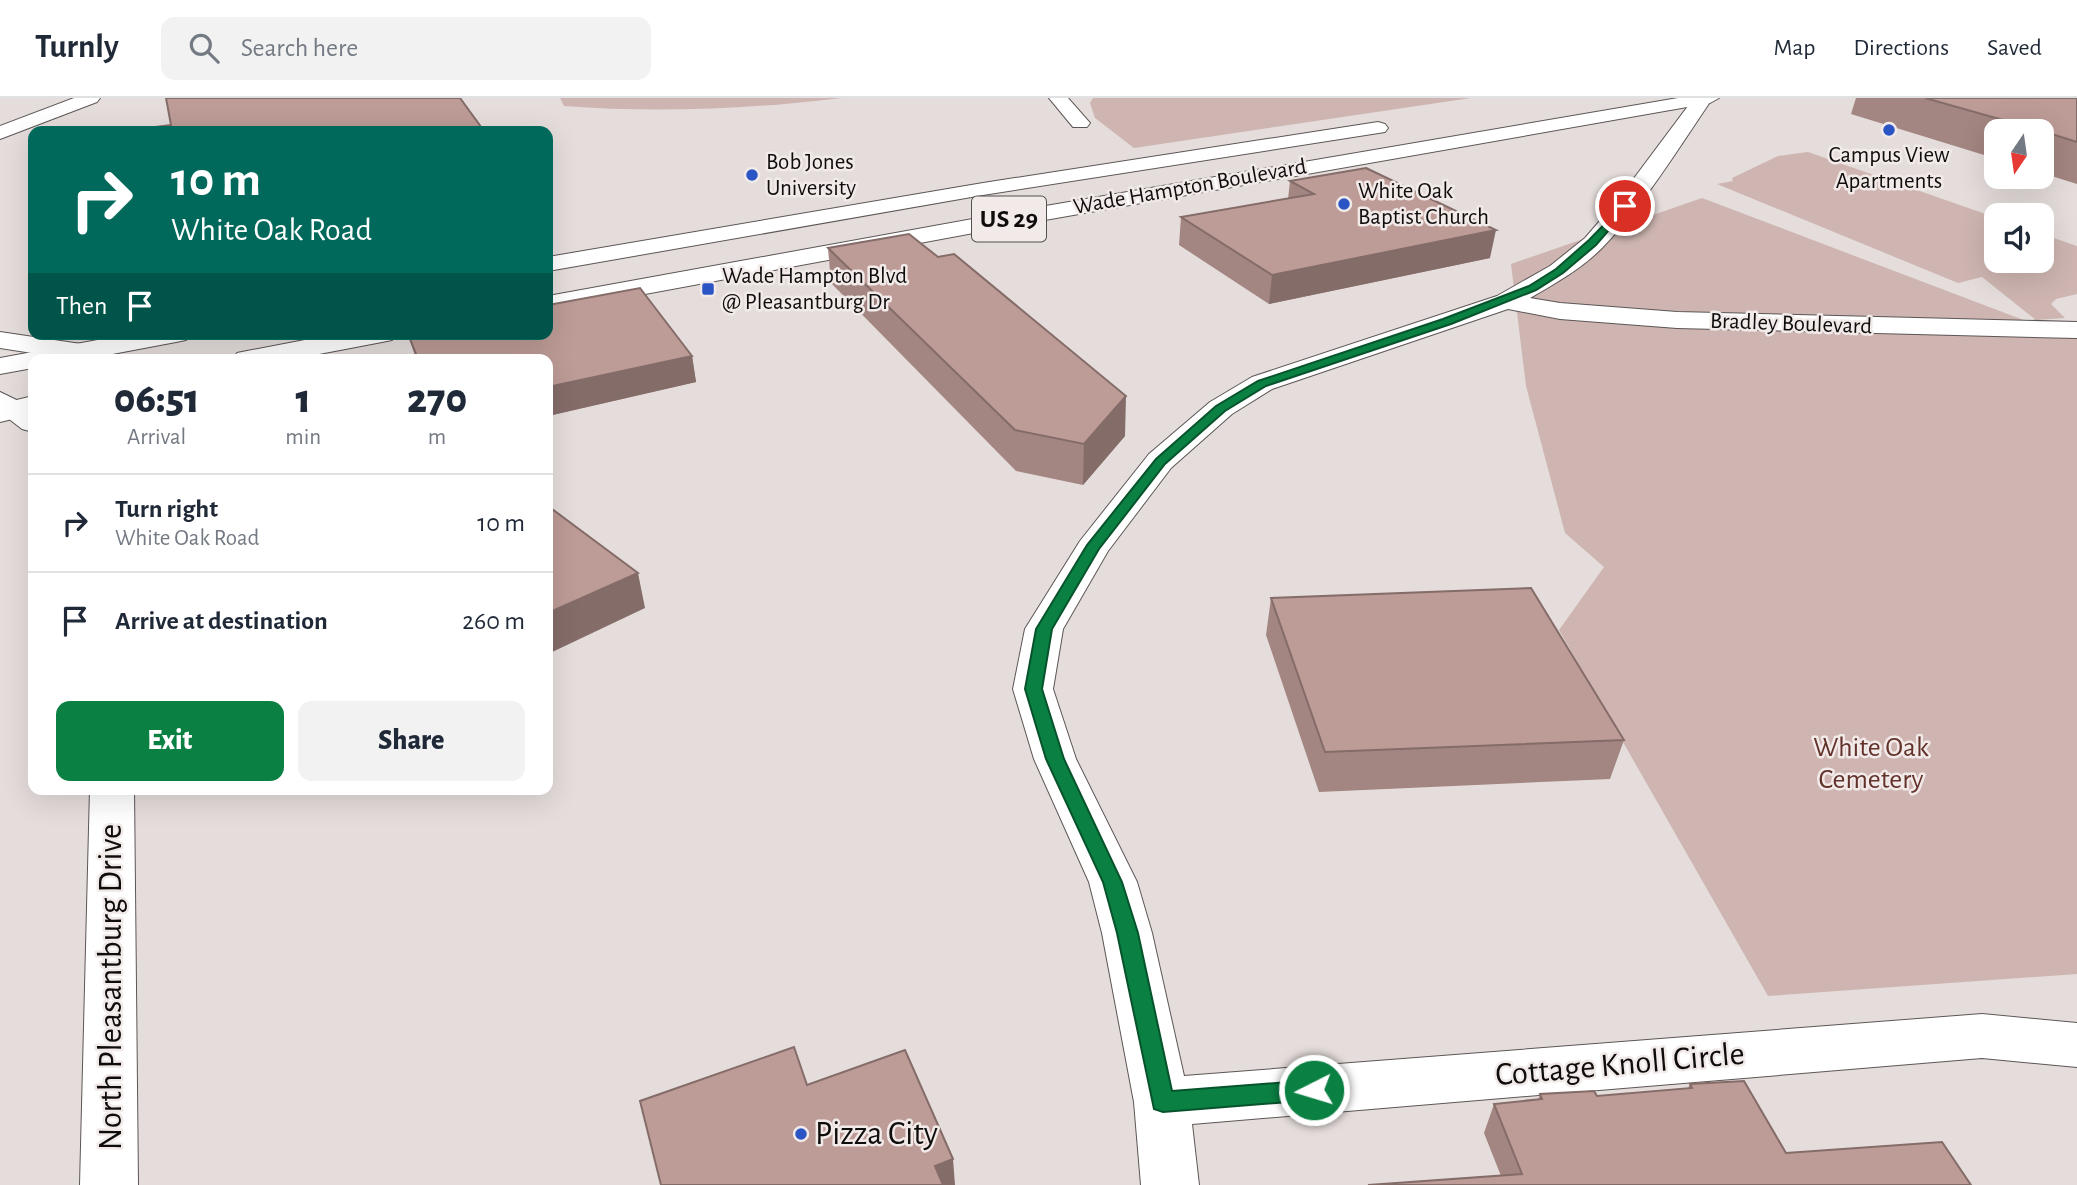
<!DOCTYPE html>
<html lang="en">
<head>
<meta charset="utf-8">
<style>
	body { margin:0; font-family:"Alegreya Sans",sans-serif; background:#f2f2f3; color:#1f2937; height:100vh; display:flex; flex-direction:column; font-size:26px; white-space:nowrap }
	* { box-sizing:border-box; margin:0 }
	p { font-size:23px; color:#747a83 }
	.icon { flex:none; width:38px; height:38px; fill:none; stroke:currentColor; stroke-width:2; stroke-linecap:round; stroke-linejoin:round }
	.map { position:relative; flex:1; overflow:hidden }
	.side { position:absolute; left:28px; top:256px; width:525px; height:441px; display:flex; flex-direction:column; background:#fff; border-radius:14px; box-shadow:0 7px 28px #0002 }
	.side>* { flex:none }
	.hud { position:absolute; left:28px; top:28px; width:525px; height:214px; border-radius:14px; box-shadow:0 7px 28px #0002; background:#00695c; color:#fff; overflow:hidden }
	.needle { width:46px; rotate:193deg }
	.controls { position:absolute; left:1984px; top:21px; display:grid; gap:14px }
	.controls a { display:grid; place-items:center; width:70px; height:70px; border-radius:14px; background:#fff; box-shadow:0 7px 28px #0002; font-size:35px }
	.pin { position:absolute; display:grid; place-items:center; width:60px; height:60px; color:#fff; margin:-30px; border:4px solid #fff; border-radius:50%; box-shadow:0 2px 7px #0007 }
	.me { position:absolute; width:77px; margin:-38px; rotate:265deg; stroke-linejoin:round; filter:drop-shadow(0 0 5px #0008) }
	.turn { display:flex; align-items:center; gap:24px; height:147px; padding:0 28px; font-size:32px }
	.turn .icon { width:91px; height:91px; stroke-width:2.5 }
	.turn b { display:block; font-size:49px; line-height:60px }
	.then { display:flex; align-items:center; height:66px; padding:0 28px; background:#0003; gap:14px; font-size:26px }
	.eta { display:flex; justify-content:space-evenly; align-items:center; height:119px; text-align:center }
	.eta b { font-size:42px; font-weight:800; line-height:49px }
	.primary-button { display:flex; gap:14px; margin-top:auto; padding:14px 28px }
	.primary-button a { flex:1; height:80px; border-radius:14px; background:#0b8043; color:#fff; font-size:28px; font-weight:800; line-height:80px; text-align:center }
	.primary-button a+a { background:#f2f2f3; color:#1f2937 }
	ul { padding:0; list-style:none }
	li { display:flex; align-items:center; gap:21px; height:98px; padding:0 28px; border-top:2px solid #e0e1e3 }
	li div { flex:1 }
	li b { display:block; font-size:26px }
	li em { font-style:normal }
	header { display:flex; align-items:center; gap:42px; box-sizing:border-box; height:98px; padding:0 35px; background:#fff; border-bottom:2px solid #e0e1e3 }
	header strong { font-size:33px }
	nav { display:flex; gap:38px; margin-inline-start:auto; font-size:24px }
	.search { width:490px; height:63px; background:#f2f2f3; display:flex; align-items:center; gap:18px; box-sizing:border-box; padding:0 24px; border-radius:14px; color:#747a83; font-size:26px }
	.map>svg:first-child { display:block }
	.green { fill:#ceb5b1 }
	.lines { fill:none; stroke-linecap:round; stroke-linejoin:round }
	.street-casing { stroke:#5c5655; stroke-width:2 }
	.secondary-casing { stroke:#5c5655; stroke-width:2 }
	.primary-casing { stroke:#5c5655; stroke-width:2 }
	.street { fill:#fff; fill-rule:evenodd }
	.secondary { fill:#fff; fill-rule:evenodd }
	.primary { fill:#fff; fill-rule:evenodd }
	.wall { fill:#a38581 }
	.shaded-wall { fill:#846c69 }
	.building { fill:#bd9b96; stroke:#846c69; stroke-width:2 }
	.route { fill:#0b8043; stroke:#07532c; stroke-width:2 }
	.poi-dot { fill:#2b55c4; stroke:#f2eae9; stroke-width:2.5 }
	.labels { text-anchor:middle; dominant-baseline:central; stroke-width:5; stroke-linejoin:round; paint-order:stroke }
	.far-poi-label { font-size:23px; fill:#0f0d0c; stroke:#f2eae9; text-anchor:start }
	.far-street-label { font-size:23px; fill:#0f0d0c; stroke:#f2eae9 }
	.shield { fill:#f2eae9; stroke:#534f4e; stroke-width:2 }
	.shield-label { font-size:26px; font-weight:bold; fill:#0f0d0c }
	.park-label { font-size:28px; fill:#62322b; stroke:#f2eae9 }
	.near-street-label { font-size:33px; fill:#0f0d0c; stroke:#f2eae9 }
	.near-poi-label { font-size:33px; fill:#0f0d0c; stroke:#f2eae9; text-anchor:start }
</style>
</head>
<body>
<header>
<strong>Turnly</strong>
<div class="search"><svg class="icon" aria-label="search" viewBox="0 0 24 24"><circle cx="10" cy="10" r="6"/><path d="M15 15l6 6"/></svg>Search here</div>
<nav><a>Map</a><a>Directions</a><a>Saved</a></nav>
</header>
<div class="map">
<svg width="2077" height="1087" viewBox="0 0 2077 1087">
	<rect width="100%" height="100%" fill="#e5dddb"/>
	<g class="green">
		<path d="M560,0h282c-91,11 -186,15 -278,8z"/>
		<path d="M1093,0h378l-337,50 -39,-30 -5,-15z"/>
		<path d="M1808,54l189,66v43h45v-27l35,12v48l-21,5 -5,5 14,14 -29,2 -54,-43 -24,6 -241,-99 16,-3 -1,-3 46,-22z"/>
		<path d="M1702,100l340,129 35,-2v649l-309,22 -209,-366 45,-63 -39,-34 -39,-147 -15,-122z"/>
	</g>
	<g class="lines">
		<defs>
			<g id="street">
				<path d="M74,0h26l-3,4 -97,37v-13z"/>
				<path d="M1049,0h19l22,25 -3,4h-14z"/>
				<path d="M1694,0l18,1c-34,50 -68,106 -110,149 -21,21 -46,35 -72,50l30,5 117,9 400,10v16l-400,-10 -117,-9 -52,-10 -236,80 -40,25 -61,54 -63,83 -45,78 -10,60 23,70 61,123 15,51 32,143 798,-62 95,9v44l-95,-9 -790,66 7,61h-58l-7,-83 -32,-169 -13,-51 -55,-123 -21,-70 12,-60 55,-88 69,-87 61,-52 42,-25 245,-81 53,-30 35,-28 32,-37z"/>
			</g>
			<g id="secondary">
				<path d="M0,234l88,13 16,14h-33l-71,-11z"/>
				<path d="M0,294l33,16v24l-11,-3 -22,-17z"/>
				<path d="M90,691h44l4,396h-58z"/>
			</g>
			<g id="primary">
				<path d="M1678,0h41l-9,5 -682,120 -480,89v-16l480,-87z"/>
				<path d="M1378,24l7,2 3,4 -3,4 -402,63 -435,76v-14l435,-74z"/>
				<path d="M130,236h59l-3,6 -10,2 -90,17h-53v9l-33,6v-16z"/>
				<path d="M336,236h59l-3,6 -10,2 -89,17h-60l4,-6 10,-2z"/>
				<path d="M33,298v18l-33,8v-18z"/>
			</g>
		</defs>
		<use href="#street" class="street-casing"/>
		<use href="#secondary" class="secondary-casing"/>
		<use href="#primary" class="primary-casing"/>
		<use href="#street" class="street"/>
		<use href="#secondary" class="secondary"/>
		<use href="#primary" class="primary"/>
	</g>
	<g class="wall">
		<path d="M1856,0h221v86l-35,-11v-42h-45v28l-146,-45z"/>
		<path d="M1290,83l200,77 -221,46 -90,-59 2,-28 107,-18z"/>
		<path d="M828,150l297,188 -42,49 -67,-14 -185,-188z"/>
		<path d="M408,236l284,22 4,26 -148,34v-57h-132z"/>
		<path d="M1271,500l353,142 -14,39 -291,13 -53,-157z"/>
		<path d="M1690,986l96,69 -285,23 -17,-43 10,-29 44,-4 2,-6 57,2 91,-8z"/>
	</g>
	<g class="shaded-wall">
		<path d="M1496,132l-6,28 -221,46 3,-29z"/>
		<path d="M692,258l4,26 -148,34v-29z"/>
		<path d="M1126,298l-1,40 -42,49 1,-41z"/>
		<path d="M638,475l7,35 -97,46v-41z"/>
		<path d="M953,1061l2,26h-18l-2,-19z"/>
	</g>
	<g class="building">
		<path d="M166,0h294l24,33h-360l47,-6z"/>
		<path d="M1925,0h152v44l-35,-11z"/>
		<path d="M1366,70l130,62 -224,45 -91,-58 133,-23 -24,-13z"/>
		<path d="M909,136l29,23 16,-3 172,142 -42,48 -69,-14 -187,-182z"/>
		<path d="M640,190l52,68 -144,31v-28h-130l-10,-25h140v-29z"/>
		<path d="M548,408l90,67 -90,40z"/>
		<path d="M1531,490l93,152 -299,12 -54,-154z"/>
		<path d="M794,949l13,38 98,-35 48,109 -18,7 8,19h-282l-21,-84z"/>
		<path d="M1744,983l42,72 156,-11 29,43h-603l154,-11 -28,-70 48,-5 -2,-5 54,-3 3,5 95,-8 -2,-4z"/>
	</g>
	<path class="route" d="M1625,105l4,3 -1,2 -32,37 -33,28 -27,17 -85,34 -185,62 -41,25 -60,53 -66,85 -47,80 -10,60 22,70 58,123 16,51 34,158 142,-11 8,3 4,7 -4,7 -8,3 -151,12 -9,-3 -37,-176 -14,-51 -57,-123 -21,-70 11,-60 51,-84 69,-86 60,-53 42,-25 185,-62 86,-33 27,-17 33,-29z"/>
	<g class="poi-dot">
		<circle cx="1889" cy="32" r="7"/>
		<circle cx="752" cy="77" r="7"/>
		<circle cx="1344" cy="106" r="7"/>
		<rect x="701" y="184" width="14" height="14" rx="3.5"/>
		<circle cx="801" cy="1036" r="7"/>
	</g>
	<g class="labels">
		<g class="far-poi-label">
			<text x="1889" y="57" text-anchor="middle">Campus View<tspan x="1889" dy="26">Apartments</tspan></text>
			<text x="766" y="64">Bob Jones<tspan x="766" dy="26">University</tspan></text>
			<text x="1358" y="93">White Oak<tspan x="1358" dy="26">Baptist Church</tspan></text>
			<text x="722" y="178">Wade Hampton Blvd<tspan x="722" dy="26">@ Pleasantburg Dr</tspan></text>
		</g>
		<g class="far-street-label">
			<text transform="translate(1190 89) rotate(-10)">Wade Hampton Boulevard</text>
			<text transform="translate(1791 226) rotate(2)">Bradley Boulevard</text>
		</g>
		<rect class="shield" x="972" y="98.5" width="74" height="45" rx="5"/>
		<g class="shield-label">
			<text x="1009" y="121">US 29</text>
		</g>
		<g class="park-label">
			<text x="1871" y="650">White Oak<tspan x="1871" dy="32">Cemetery</tspan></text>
		</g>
		<g class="near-street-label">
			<text transform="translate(111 889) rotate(-90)">North Pleasantburg Drive</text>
			<text transform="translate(1620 967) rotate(-5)">Cottage Knoll Circle</text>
		</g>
		<g class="near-poi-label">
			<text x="815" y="1036">Pizza City</text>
		</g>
	</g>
</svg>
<div class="controls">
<a><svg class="needle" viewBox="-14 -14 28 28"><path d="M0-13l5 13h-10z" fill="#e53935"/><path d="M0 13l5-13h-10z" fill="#747a83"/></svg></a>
<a><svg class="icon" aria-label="sound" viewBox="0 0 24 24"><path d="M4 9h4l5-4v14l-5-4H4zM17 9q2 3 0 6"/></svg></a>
</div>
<div class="pin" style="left:1625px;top:108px;background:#d93025"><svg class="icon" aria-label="arrive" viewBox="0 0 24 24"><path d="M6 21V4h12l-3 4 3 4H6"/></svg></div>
<svg class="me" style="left:1314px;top:992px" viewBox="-20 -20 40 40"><circle r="17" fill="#0b8043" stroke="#fff" stroke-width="3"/><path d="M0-11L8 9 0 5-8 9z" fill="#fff"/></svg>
<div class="hud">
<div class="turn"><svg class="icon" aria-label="right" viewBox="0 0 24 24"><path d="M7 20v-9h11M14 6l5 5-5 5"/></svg><div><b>10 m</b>White Oak Road</div></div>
<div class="then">Then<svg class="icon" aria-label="arrive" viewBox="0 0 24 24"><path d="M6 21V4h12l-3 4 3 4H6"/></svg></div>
</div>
<section class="side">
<div class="eta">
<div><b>06:51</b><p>Arrival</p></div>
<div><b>1</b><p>min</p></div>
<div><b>270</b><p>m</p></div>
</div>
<ul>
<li><svg class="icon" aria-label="right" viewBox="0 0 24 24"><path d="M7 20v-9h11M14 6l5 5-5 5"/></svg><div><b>Turn right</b><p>White Oak Road</p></div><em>10 m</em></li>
<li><svg class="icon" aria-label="arrive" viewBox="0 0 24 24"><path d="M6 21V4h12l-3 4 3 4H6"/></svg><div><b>Arrive at destination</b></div><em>260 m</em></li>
</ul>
<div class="primary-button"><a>Exit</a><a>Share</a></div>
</section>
</div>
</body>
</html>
